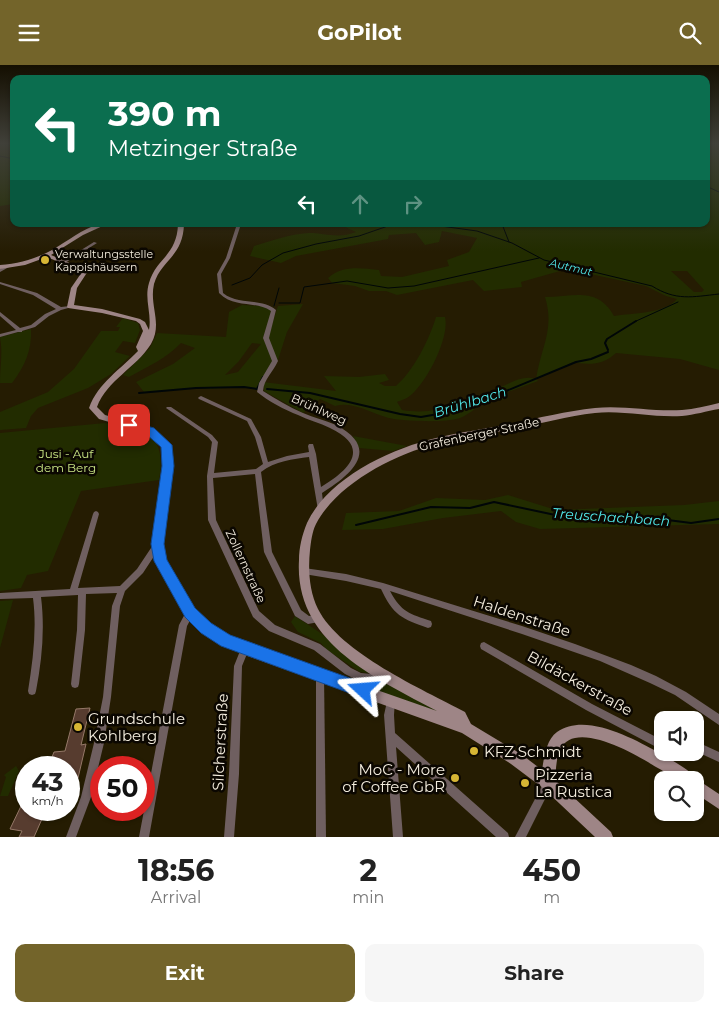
<!DOCTYPE html>
<html lang="en">
<head>
<meta charset="utf-8">
<style>
	body { margin:0; font-family:Montserrat,sans-serif; background:#f6f6f6; color:#222; height:100vh; display:flex; flex-direction:column; font-size:19px; white-space:nowrap }
	* { box-sizing:border-box; margin:0 }
	p { font-size:16px; color:#767676 }
	.icon { flex:none; width:28px; height:28px; fill:none; stroke:currentColor; stroke-width:2; stroke-linecap:round; stroke-linejoin:round }
	.map { position:relative; height:772px; overflow:hidden }
	.sheet { display:flex; flex-direction:column; background:#fff; flex:1 }
	.sheet>* { flex:none }
	.guide { position:absolute; left:10px; top:10px; width:700px; height:152px; border-radius:10px; box-shadow:0 1px 4px #0004; background:#0b6e4f; color:#fff; overflow:hidden }
	.tools { position:absolute; left:654px; top:646px; display:grid; gap:10px }
	.tools a { display:grid; place-items:center; width:50px; height:50px; border-radius:10px; background:#fff; box-shadow:0 1px 4px #0004; font-size:25px }
	.speed { position:absolute; left:15px; top:691px; display:flex; gap:10px; font-size:25px; font-weight:700; text-align:center }
	.speed>* { display:grid; place-content:center; width:65px; height:65px; border-radius:50%; background:#fff; box-shadow:0 1px 4px #0004; line-height:1 }
	.speed small { font-size:12px; font-weight:400 }
	.speed .limit { border:8px solid #d22; background:#fff; color:#111 }
	.pin { position:absolute; display:grid; place-items:center; width:42px; height:42px; color:#fff; margin:-21px; border-radius:10px; box-shadow:0 2px 8px #0006 }
	.me { position:absolute; width:55px; margin:-28px; rotate:289deg; stroke-linejoin:round; filter:drop-shadow(0 0 4px #0008) }
	.turn { display:flex; align-items:center; gap:18px; height:105px; padding:0 15px; font-size:22px }
	.turn .icon { width:65px; height:65px; stroke-width:2.5 }
	.turn b { display:block; font-size:35px; line-height:42px }
	.lanes { display:flex; align-items:center; height:48px; padding:0 15px; background:#0003; justify-content:center; gap:25px; direction:ltr }
	.lanes .off { opacity:.35 }
	.eta { display:flex; justify-content:space-evenly; align-items:center; height:85px; text-align:center }
	.eta b { font-size:30px; font-weight:700; line-height:35px }
	.cta { display:flex; gap:10px; margin-top:auto; padding:10px 15px }
	.cta a { flex:1; height:58px; border-radius:10px; background:#73642a; color:#fff; font-size:20px; font-weight:700; line-height:58px; text-align:center }
	.cta a+a { background:#f6f6f6; color:#222 }
	header { display:flex; justify-content:space-between; align-items:center; height:65px; padding:0 15px; background:#73642a; color:#fff; font-size:22px; font-weight:700 }
	.map>svg:first-child { display:block }
	.green { fill:#222c00; fill-rule:evenodd }
	.lines { fill:none; stroke-linecap:round; stroke-linejoin:round }
	.stream-far1 { stroke:#000607; stroke-width:1 }
	.stream { stroke:#000607; stroke-width:2 }
	.building { fill:#573c2f; stroke:#957868 }
	.street { fill:#6f5f60; fill-rule:evenodd }
	.secondary { fill:#9e8586; fill-rule:evenodd }
	.route { fill:#1a73e8; stroke:#114b97 }
	.poi-dot { fill:#d6b534; stroke:#0b0701; stroke-width:2 }
	.labels { text-anchor:middle; dominant-baseline:central; stroke-width:5; stroke-linejoin:round; paint-order:stroke }
	.far-poi-label { font-size:11px; fill:#f4edde; stroke:#0b0701; text-anchor:start }
	.far-water-label { font-size:11px; font-style:italic; fill:#51e7e9; stroke:#0b0701 }
	.street-label { font-size:12px; fill:#f4edde; stroke:#0b0701 }
	.park-label { font-size:12px; fill:#cae585; stroke:#0b0701 }
	.water-label { font-size:14px; font-style:italic; fill:#51e7e9; stroke:#0b0701 }
	.near-street-label { font-size:15px; fill:#f4edde; stroke:#0b0701 }
	.near-poi-label { font-size:15px; fill:#f4edde; stroke:#0b0701; text-anchor:start }
</style>
</head>
<body>
<header><svg class="icon" aria-label="menu" viewBox="0 0 24 24"><path d="M4 6h16M4 12h16M4 18h16"/></svg>GoPilot<svg class="icon" aria-label="search" viewBox="0 0 24 24"><circle cx="10" cy="10" r="6"/><path d="M15 15l6 6"/></svg></header>
<div class="map">
<svg width="719" height="772" viewBox="0 0 719 772">
	<rect width="100%" height="100%" fill="#251c02"/>
	<g class="green">
		<path d="M0,78h14v61l-14,2z"/>
		<path d="M706,78h13v227l-39,-11 -64,-6c-12,11 -23,12 -39,10l-1,-2 -40,18 2,2 -30,11v6c-6,3 -12,2 -18,3 -12,3 -19,13 -30,17 -16,5 -49,3 -66,1 -19,-3 -40,-19 -59,-13l-15,-7 -17,14 -39,-22 -1,-9 73,9 -12,-15 35,1 26,-3 4,6 -10,3 6,3h11c18,-16 33,-46 40,-69h9c5,20 -18,65 -34,78 -4,4 -10,5 -14,7l5,8c35,6 59,-8 90,-19 14,-5 29,-17 44,-12 5,-32 19,-50 9,-82 29,0 52,-11 69,19 18,-3 50,-2 63,-17l-11,-3 -20,-10 -79,-17 -46,13 1,5 -38,4 -11,-11 -76,15 -11,-4h-17l-14,-5 -23,-3 -4,-5c14,-13 33,-10 51,-8l2,6 21,1 47,-11 -2,-6 22,-8 8,-14 -35,-7 -3,11 -14,3 -9,-12 -27,2 -1,4 -92,17 -15,7 -31,-7 4,-10c17,-5 36,-12 54,-13 18,0 30,6 48,-1l-9,-4 -4,-4h363zM671,206h16l17,19 -2,2h-8z"/>
		<path d="M303,239l-16,28 -10,31 -9,-26 10,-31z"/>
		<path d="M242,240l18,1 13,4 -10,28 11,23c-5,11 -13,17 -17,28l-13,-2 -34,2 -14,-1 -52,4 -8,-10 37,-18 22,-16 -14,-5c-14,15 -34,24 -52,34l-6,-2 27,-27 7,-15 69,4 3,-25zM252,278l9,1 -23,28 -13,3 14,-14z"/>
		<path d="M123,253l15,5 2,7 -5,13 -12,-2 -8,11 15,4 -19,18 -23,14 -50,20 -7,8 -5,12 -26,2v-18l48,-20 26,-23 27,-38h17l2,-4h-4z"/>
		<path d="M31,264c1,21 -6,37 -19,54h-12c0,-16 3,-30 0,-46z"/>
		<path d="M105,358c41,8 62,10 54,57l-78,11 -33,80 -21,4 -6,13 -21,3v-158z"/>
		<path d="M353,371l54,10 -14,5 -34,-3z"/>
		<path d="M508,430l48,15 128,-5 35,-4v23l-179,5 -24,-7 -15,-11 -58,7 -60,11 -41,1 4,-17 53,-2 37,-13 49,2z"/>
		<path d="M13,535l-13,48v-47z"/>
		<path d="M295,551l27,18 47,38 -1,1 -8,-1 -33,-22 -6,-7 -23,-11 -7,-10z"/>
		<path d="M383,616l64,35 -78,-28 1,-2z"/>
		<path d="M16,701l3,5 -11,25h-8l6,-19 -2,-2z"/>
	</g>
	<g class="lines">
		<g class="stream-far1">
			<path d="M0,91l14,3"/>
			<path d="M706,121l13,6"/>
			<path d="M384,159l4,2 10,-2"/>
			<path d="M426,159l51,7 35,12 32,17 108,26c24,15 40,11 67,8"/>
			<path d="M502,159l7,18"/>
			<path d="M232,220l18,-7 12,-13 21,-12 33,-9 43,-8 29,-10"/>
			<path d="M279,238h21l4,-16 43,-6 41,7 26,-2 125,-28"/>
			<path d="M274,241l5,-18"/>
			<path d="M634,257l44,-20"/>
		</g>
		<g class="stream">
			<path d="M608,285l-3,-7 2,-4 29,-18"/>
			<path d="M267,324l43,4 90,21 21,3 23,-4 18,-9 37,-10 77,-32 15,-3 17,-7"/>
			<path d="M139,328l57,-5 48,-1 13,2 6,-12"/>
			<path d="M356,460l75,-18 39,1 24,-6 66,14 100,3 31,4 28,-4"/>
		</g>
	</g>
	<g class="building">
		<path d="M90,643l-9,37 5,-1 -8,34 -9,1v-12h-21l6,-15 11,-1 11,-42z"/>
		<path d="M22,739l4,1v5l19,2 -11,25h-15l3,-6 -12,-2z"/>
	</g>
	<g class="lines">
		<g class="street">
			<path d="M237,159h4l-11,34 -9,16 2,19c16,13 37,4 53,17l-7,28 9,23c-5,11 -14,18 -15,30 13,8 26,16 40,22 11,5 22,7 33,12 46,24 15,50 -14,68l2,17 -1,2 -2,1 -2,-1 -1,-2 -9,-53c-16,2 -34,4 -48,15l11,80 29,58 8,6 7,-1 3,1 1,3 -1,3 -11,2 -13,-8 -31,-64 -9,-78 -42,4 3,42 43,91 16,14 45,19 31,24 10,5 10,1 8,-6 3,1 1,3 -1,3 -7,6 -3,1 -12,-1 -3,-1 -12,-6 -31,-24 -45,-19 -16,-14 -45,-97 -1,-44 5,-34 -4,-5 -42,-29 1,-1h4l41,28 6,7 -4,31 42,-4 7,-5 -8,-27 -8,-16 -48,-22 -1,-1 1,-1 2,-1 50,23 10,18 7,25 19,-6 22,-4 -1,-6 1,-2h4l3,10 5,33c28,-17 51,-39 9,-59 -10,-5 -22,-8 -32,-13 -13,-5 -30,-14 -41,-23l2,-9 13,-22 -9,-23 8,-27c-17,-11 -36,-2 -52,-18l-2,-19 9,-16z"/>
			<path d="M94,177l3,1 -32,20 -3,-1z"/>
			<path d="M6,201l3,1 -9,5v-3z"/>
			<path d="M0,217l37,11 24,14 9,-1 2,1 -11,3 -12,6 -14,11 -13,4v1h-4l-18,5v-3l16,-4 -16,-14v-4l20,16 11,-3 14,-11 11,-5 -23,-14 -33,-11z"/>
			<path d="M96,446l2,1 1,2 -21,74 42,-2 17,-17 18,-27 3,-1 3,1 1,2 -19,29 -18,18 -5,15 -9,91 -7,46 -13,54 -15,40h-10l15,-40 13,-54 9,-46 9,-91 5,-13 -31,1 -1,36 -6,54 -1,3 -3,1 -3,-1 -1,-3 6,-54 1,-35 -37,2c4,32 1,63 -5,94l-1,3 -3,1 -3,-1 -1,-3c5,-31 9,-62 5,-93l-33,1v-6l70,-4 23,-75 1,-2z"/>
			<path d="M304,503l42,6 37,9 139,43 53,18 56,21 25,11 30,16 33,22v11l-44,-30 -25,-12 -50,-22 -78,-27 -132,-43c11,21 20,23 41,30l1,3 -1,3 -3,1c-26,-9 -35,-13 -47,-39l-35,-8 -42,-7 -3,-1 -1,-2 1,-2z"/>
			<path d="M190,544l3,1 1,3 -7,13 -38,211h-10l40,-212 8,-15z"/>
			<path d="M484,577l108,62 70,36v10l-76,-40 -105,-61 -1,-3 1,-3z"/>
			<path d="M245,580l3,1 1,3 -7,17 -3,108 -5,63h-10l5,-63 5,-108 8,-20z"/>
			<path d="M320,606l3,1 1,3 2,162h-10v-162l1,-3z"/>
			<path d="M391,631l3,1 1,3 -1,15 1,18 113,100 1,4h-13l-100,-90 7,90h-10l-9,-122 4,-18z"/>
			<path d="M695,676l24,11v10l-24,-11z"/>
			<path d="M548,713l3,2 2,3 -27,54h-11l30,-57z"/>
		</g>
		<path class="secondary" d="M99,159h8l-24,11 -32,20 37,16 -11,17 -3,17 28,4 38,10 5,3 4,8c3,-16 -5,-31 0,-47 7,-25 28,-27 29,-59h6c-1,33 -23,36 -30,60 -5,22 9,39 -3,60 -15,24 -44,36 -54,63l8,8 48,14 17,16 2,21 -9,78 3,16 28,49 16,15 38,21 189,66c-61,-33 -143,-68 -138,-151 0,-12 3,-25 8,-37 21,-45 83,-74 129,-85 24,-6 49,-9 74,-14 28,-6 57,-13 85,-16 28,-3 59,4 87,2 12,-1 25,-4 37,-7v6c-12,2 -25,6 -37,7 -28,2 -59,-6 -87,-3 -27,3 -55,11 -82,16 -25,5 -52,9 -77,15 -43,11 -99,40 -120,80 -4,8 -5,18 -6,26 -2,19 -1,41 8,59 22,44 104,80 147,103l6,12 50,30 21,16c2,-12 4,-30 15,-38 28,-20 75,6 101,20 9,6 32,17 37,26l24,16v15l-24,-16v-13c-6,0 -14,1 -19,-1 -7,-3 -13,-9 -20,-12 -19,-12 -82,-49 -96,-17 -4,9 -4,20 -5,30l56,52 2,5h-18l-52,-49 -32,-24 -49,-31 -217,-78 -43,-23 -16,-15 -30,-56 -3,-17 11,-78 -2,-20 -15,-13 -48,-14 -10,-11c9,-25 32,-39 49,-57l-2,-4 7,-16 -3,-7 -4,-3 -34,-8 -34,-5 -1,-1 4,-19 11,-16 -35,-15 -22,8 -25,4v-4c19,-1 35,-6 52,-15 16,-9 30,-21 47,-26z"/>
	</g>
	<linearGradient id="sky" x2="0" y2="1"><stop stop-color="#140f01"/><stop offset="0.42" stop-color="#404039"/><stop offset="1" stop-color="#404039" stop-opacity="0"/></linearGradient>
	<rect width="719" height="186" fill="url(#sky)"/>
	<path class="route" d="M129,356l25,7 18,17 2,21 -10,78 3,16 28,48 16,15 19,12 139,50 2,5 -2,6 -6,2 -142,-52 -20,-13 -16,-16 -31,-56 -3,-17 11,-78 -1,-19 -15,-13 -20,-7 -2,-2 2,-3z"/>
	<g class="poi-dot">
		<circle cx="45" cy="195" r="5"/>
		<circle cx="78" cy="662" r="5"/>
		<circle cx="474" cy="686" r="5"/>
		<circle cx="455" cy="713" r="5"/>
		<circle cx="525" cy="718" r="5"/>
	</g>
	<g class="labels">
		<g class="far-poi-label">
			<text x="55" y="189">Verwaltungsstelle<tspan x="55" dy="13">Kappishäusern</tspan></text>
		</g>
		<g class="far-water-label">
			<text transform="translate(571 202) rotate(13)">Autmut</text>
		</g>
		<g class="street-label">
			<text transform="translate(319 344) rotate(24)">Brühlweg</text>
			<text transform="translate(479 369) rotate(-12)">Grafenberger Straße</text>
			<text transform="translate(246 501) rotate(65)">Zollernstraße</text>
		</g>
		<g class="park-label">
			<text x="66" y="388">Jusi - Auf<tspan x="66" dy="14">dem Berg</tspan></text>
		</g>
		<g class="water-label">
			<text transform="translate(470 337) rotate(-17)">Brühlbach</text>
			<text transform="translate(611 452) rotate(4)">Treuschachbach</text>
		</g>
		<g class="near-street-label">
			<text transform="translate(522 551) rotate(18)">Haldenstraße</text>
			<text transform="translate(580 618) rotate(29)">Bildäckerstraße</text>
			<text transform="translate(220 677) rotate(-87)">Silcherstraße</text>
		</g>
		<g class="near-poi-label">
			<text x="88" y="653">Grundschule<tspan x="88" dy="17">Kohlberg</tspan></text>
			<text x="484" y="686">KFZ Schmidt</text>
			<text x="445" y="704" text-anchor="end">MoC - More<tspan x="445" dy="17">of Coffee GbR</tspan></text>
			<text x="535" y="709">Pizzeria<tspan x="535" dy="17">La Rustica</tspan></text>
		</g>
	</g>
</svg>
<div class="tools">
<a><svg class="icon" aria-label="sound" viewBox="0 0 24 24"><path d="M4 9h4l5-4v14l-5-4H4zM17 9q2 3 0 6"/></svg></a>
<a><svg class="icon" aria-label="search" viewBox="0 0 24 24"><circle cx="10" cy="10" r="6"/><path d="M15 15l6 6"/></svg></a>
</div>
<div class="speed"><div>43<small>km/h</small></div><div class="limit">50</div></div>
<div class="pin" style="left:129px;top:360px;background:#d93025"><svg class="icon" aria-label="arrive" viewBox="0 0 24 24"><path d="M6 21V4h12l-3 4 3 4H6"/></svg></div>
<svg class="me" style="left:363px;top:625px" viewBox="-20 -20 40 40"><path d="M0-17L14 15 0 8-14 15z" fill="#1a73e8" stroke="#fff" stroke-width="4"/></svg>
<div class="guide">
<div class="turn"><svg class="icon" aria-label="left" viewBox="0 0 24 24"><path d="M17 20v-9H6M10 6l-5 5 5 5"/></svg><div><b>390 m</b>Metzinger Straße</div></div>
<div class="lanes"><svg class="icon" aria-label="left" viewBox="0 0 24 24"><path d="M17 20v-9H6M10 6l-5 5 5 5"/></svg><svg class="icon off" aria-label="ahead" viewBox="0 0 24 24"><path d="M12 20V5M6 11l6-6 6 6"/></svg><svg class="icon off" aria-label="right" viewBox="0 0 24 24"><path d="M7 20v-9h11M14 6l5 5-5 5"/></svg></div>
</div>
</div>
<section class="sheet">
<div class="eta">
<div><b>18:56</b><p>Arrival</p></div>
<div><b>2</b><p>min</p></div>
<div><b>450</b><p>m</p></div>
</div>
<div class="cta"><a>Exit</a><a>Share</a></div>
</section>
</body>
</html>
